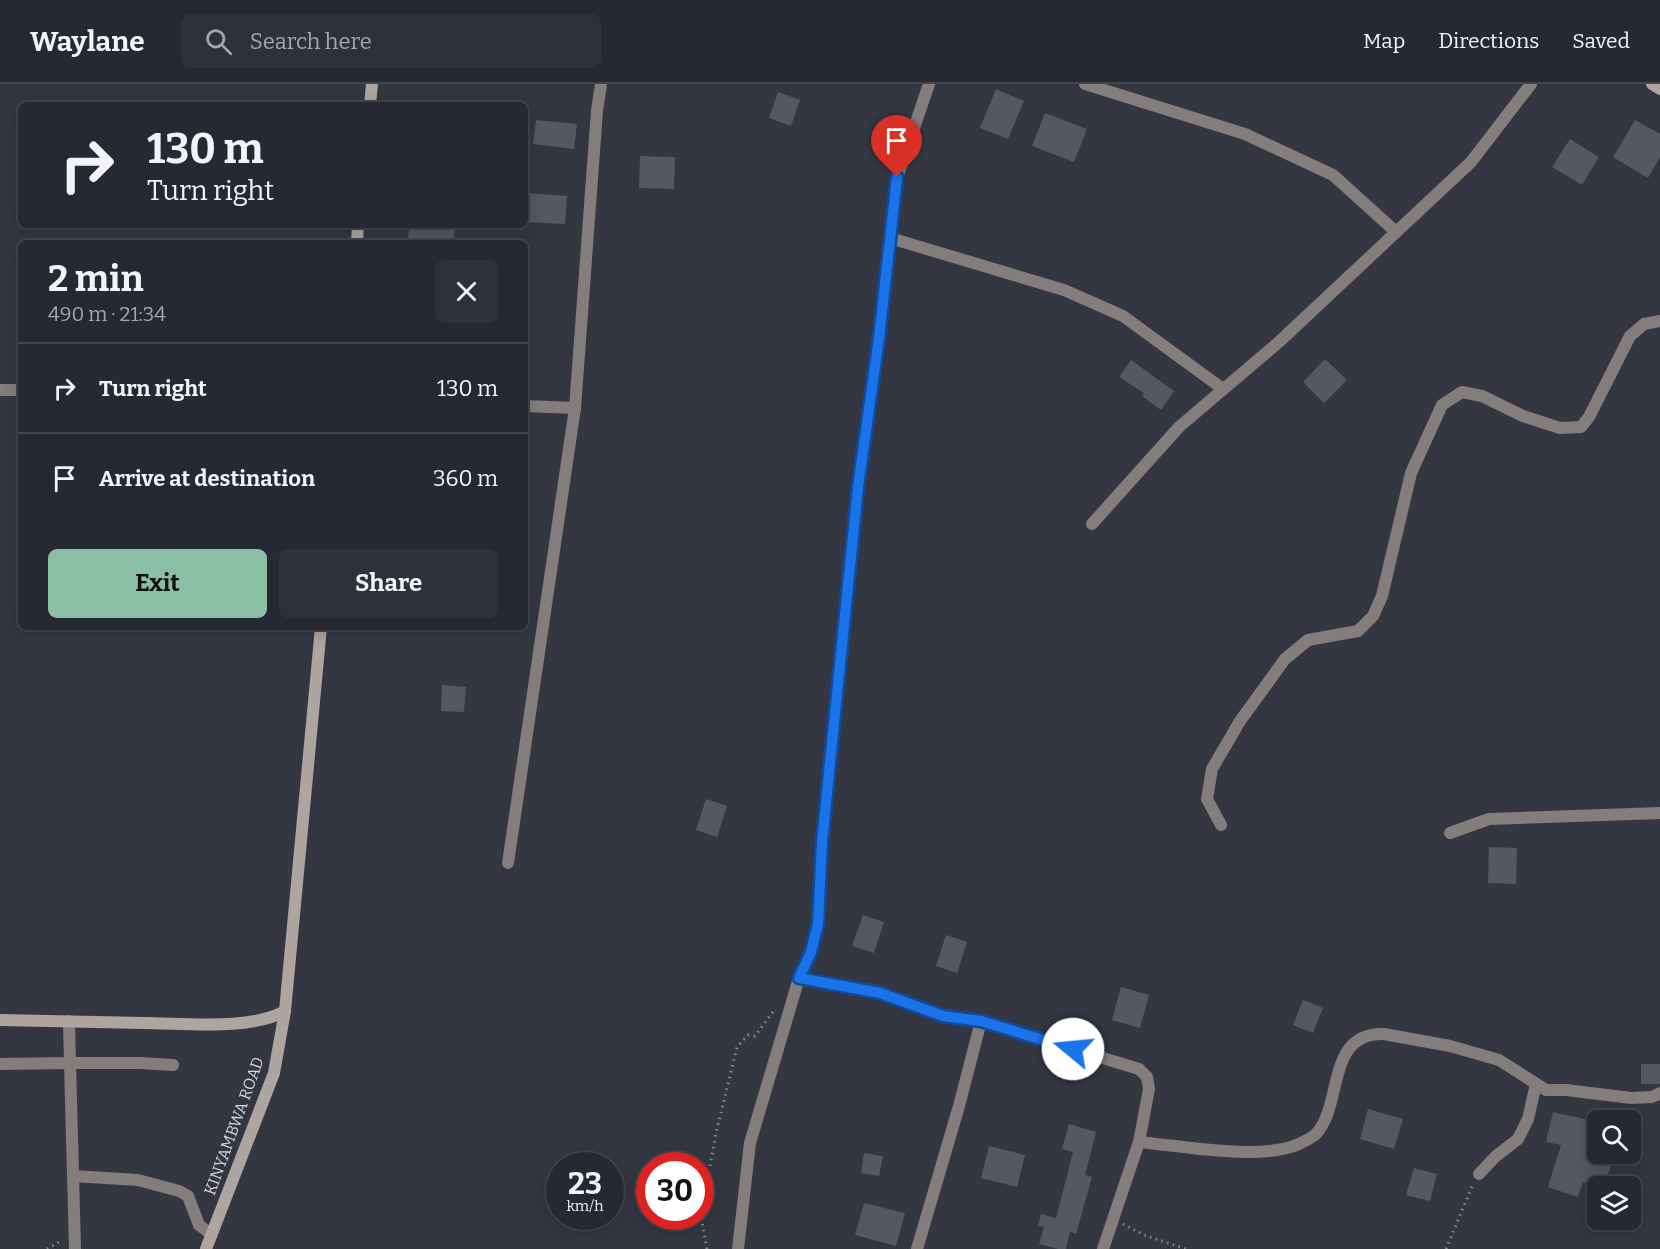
<!DOCTYPE html>
<html lang="en">
<head>
<meta charset="utf-8">
<style>
	body { margin:0; font-family:Bitter,serif; background:#2f313a; color:#f1f3f6; height:100vh; display:flex; flex-direction:column; font-size:22px; white-space:nowrap }
	* { box-sizing:border-box; margin:0 }
	p { font-size:20px; color:#a4a6ac }
	.icon { flex:none; width:33px; height:33px; fill:none; stroke:currentColor; stroke-width:2; stroke-linecap:round; stroke-linejoin:round }
	.map { position:relative; flex:1; overflow:hidden }
	.sheet { position:absolute; left:18px; top:156px; width:510px; height:390px; display:flex; flex-direction:column; background:#272932; border-radius:9px; box-shadow:0 3px 15px #0003,0 0 0 2px #43454d }
	.sheet>* { flex:none }
	.guide { position:absolute; left:18px; top:18px; width:510px; height:126px; border-radius:9px; box-shadow:0 3px 15px #0003,0 0 0 2px #43454d; background:#272932; color:#f1f3f6; overflow:hidden }
	.fabs { position:absolute; left:1587px; top:1026px; display:grid; gap:12px }
	.fabs a { display:grid; place-items:center; width:54px; height:54px; border-radius:9px; background:#272932; box-shadow:0 3px 15px #0003,0 0 0 2px #43454d; font-size:30px }
	.speed { position:absolute; left:546px; top:1068px; display:flex; gap:12px; font-size:30px; font-weight:700; text-align:center }
	.speed>* { display:grid; place-content:center; width:78px; height:78px; border-radius:50%; background:#272932; box-shadow:0 3px 15px #0003,0 0 0 2px #43454d; line-height:1 }
	.speed small { font-size:15px; font-weight:400 }
	.speed .limit { border:9px solid #d22; background:#fff; color:#111 }
	.pin { position:absolute; display:grid; place-items:center; width:51px; height:51px; color:#fff; margin:-62px -26px; border-radius:50% 50% 50% 0; rotate:-45deg; box-shadow:0 0 6px #0007 }
	.pin .icon { rotate:45deg }
	.me { position:absolute; width:66px; margin:-33px; rotate:287deg; stroke-linejoin:round; filter:drop-shadow(0 0 4px #0008) }
	.turn { display:flex; align-items:center; gap:21px; height:126px; padding:0 30px; font-size:27px }
	.turn .icon { width:78px; height:78px; stroke-width:2.5 }
	.turn b { display:block; font-size:42px; line-height:51px }
	.round { display:grid; place-items:center; flex:none; width:63px; height:63px; border-radius:9px; background:#2f313a }
	.overview { display:flex; align-items:center; justify-content:space-between; height:102px; padding:0 30px }
	h1 { font-size:36px; font-weight:700; line-height:45px }
	.action { display:flex; gap:12px; margin-top:auto; padding:12px 30px }
	.action a { flex:1; height:69px; border-radius:9px; background:#8abfa5; color:#111; font-size:24px; font-weight:700; line-height:69px; text-align:center }
	.action a+a { background:#2f313a; color:#f1f3f6 }
	ul { padding:0; list-style:none }
	li { display:flex; align-items:center; gap:18px; height:90px; padding:0 30px; border-top:2px solid #43454d }
	li div { flex:1 }
	li b { display:block; font-size:22px }
	li em { font-style:normal }
	header { display:flex; align-items:center; gap:36px; box-sizing:border-box; height:84px; padding:0 30px; background:#272932; border-bottom:2px solid #43454d }
	header strong { font-size:28px }
	nav { display:flex; gap:33px; margin-inline-start:auto; font-size:21px }
	.search { width:420px; height:54px; background:#2f313a; display:flex; align-items:center; gap:15px; box-sizing:border-box; padding:0 21px; border-radius:9px; color:#a4a6ac; font-size:22px }
	.map>svg:first-child { display:block }
	.building { fill:#545863 }
	.lines { fill:none; stroke-linecap:round; stroke-linejoin:round }
	.path { stroke:#858890; stroke-width:3; stroke-dasharray:1.5 4.5; stroke-linecap:butt }
	.street { stroke:#837d7b; stroke-width:12 }
	.secondary { stroke:#aea4a0; stroke-width:12 }
	.route-casing { stroke:#114b97; stroke-width:15 }
	.route { stroke:#1a73e8; stroke-width:10 }
	.labels { text-anchor:middle; dominant-baseline:central; stroke-width:6; stroke-linejoin:round; paint-order:stroke }
	.street-label { font-size:16px; fill:#d4d6dc; stroke:#343742 }
</style>
</head>
<body>
<header>
<strong>Waylane</strong>
<div class="search"><svg class="icon" aria-label="search" viewBox="0 0 24 24"><circle cx="10" cy="10" r="6"/><path d="M15 15l6 6"/></svg>Search here</div>
<nav><a>Map</a><a>Directions</a><a>Saved</a></nav>
</header>
<div class="map">
<svg width="1660" height="1165" viewBox="0 0 1660 1165">
	<rect width="100%" height="100%" fill="#343742"/>
	<g class="building">
		<path d="M996,5l28,12 -16,38 -28,-11z"/>
		<path d="M778,8l22,8 -9,26 -22,-8z"/>
		<path d="M1045,29l42,16 -13,33 -42,-16z"/>
		<path d="M536,36l41,4 -3,25 -41,-5z"/>
		<path d="M1635,36l25,14v23l-12,21 -35,-21z"/>
		<path d="M1570,55l29,18 -17,28 -30,-18z"/>
		<path d="M640,72l35,1 -1,32 -35,-1z"/>
		<path d="M526,109l41,3 -2,28 -40,-2z"/>
		<path d="M409,141h46l-1,18h-46z"/>
		<path d="M1325,275l22,21 -23,23 -21,-21z"/>
		<path d="M1131,276l43,31 -13,19 -19,-14 2,-3 -25,-16z"/>
		<path d="M442,601l24,2 -2,25 -23,-1z"/>
		<path d="M706,715l21,7 -10,31 -21,-7z"/>
		<path d="M1489,763l28,1 -1,36 -28,-1z"/>
		<path d="M863,831l21,7 -10,31 -22,-7z"/>
		<path d="M946,851l21,7 -10,31 -21,-7z"/>
		<path d="M1121,903l28,8 -9,33 -28,-8z"/>
		<path d="M1303,916l20,8 -10,25 -20,-8z"/>
		<rect x="1641" y="980" width="19" height="20"/>
		<path d="M1368,1025l35,10 -9,30 -34,-10z"/>
		<path d="M1553,1028l44,10 -8,36 22,6 -6,22 -22,-4 -5,15 -30,-10 13,-42 -15,-3z"/>
		<path d="M1069,1040l27,8 -11,43 7,2 -16,57 -6,-2 -4,17h-8l-19,-5 5,-17 -6,-1 3,-12 15,4 17,-66 -11,-3z"/>
		<path d="M989,1062l36,9 -8,32 -36,-9z"/>
		<path d="M864,1069l19,3 -4,20 -18,-3z"/>
		<path d="M1414,1084l23,6 -7,27 -24,-6z"/>
		<path d="M864,1119l41,10 -9,33 -41,-11z"/>
	</g>
	<g class="lines">
		<g class="path">
			<path d="M1123,1140l21,11 42,14"/>
			<path d="M47,1165l14,-8"/>
			<path d="M707,1165l-5,-27 2,-22 12,-67 21,-86 11,-12 7,1 20,-27"/>
			<path d="M1446,1165l27,-65"/>
		</g>
		<g class="street">
			<path d="M1085,0l160,50 88,41 63,57"/>
			<path d="M890,154l174,52 59,26 100,73"/>
			<path d="M0,306h21"/>
			<path d="M525,322l50,2"/>
			<path d="M1092,440l87,-97 101,-86 191,-179 60,-78"/>
			<path d="M1221,741l-14,-26 5,-30 28,-48 45,-62 23,-19 50,-9 15,-15 9,-20 29,-123 31,-68 20,-13 20,4 41,20 37,12 21,-1 8,-10 41,-81 14,-12 16,-3"/>
			<path d="M1450,749l39,-14 171,-6"/>
			<path d="M508,779l67,-455 22,-297 4,-27"/>
			<path d="M799,894l81,14 63,24 38,5 158,48 8,8 2,12 -10,53 -36,107"/>
			<path d="M0,980l70,-1 -1,-42"/>
			<path d="M1139,1058c43,4 122,19 160,2 4,-2 12,-6 16,-9 29,-29 10,-103 69,-101l66,12 49,14 47,30h20l65,8 21,-1 8,-4"/>
			<path d="M1479,1090l16,-17 23,-18 10,-20 8,-35"/>
			<path d="M73,1092l65,4 41,11 9,5 11,29 12,9"/>
			<path d="M75,1165l-5,-186h70l33,2"/>
			<path d="M738,1165l12,-106 49,-165 12,-26 7,-28 4,-82 36,-355 21,-149 18,-160 32,-94"/>
			<path d="M917,1165l42,-143 22,-85"/>
		</g>
		<g class="secondary">
			<path d="M1652,0l8,5"/>
			<path d="M370,21l2,-21"/>
			<path d="M357,159l1,-18"/>
			<path d="M0,936c48,1 96,2 143,3 41,0 107,8 142,-12l36,-384"/>
			<path d="M206,1165l68,-176 11,-62"/>
		</g>
	</g>
	<g class="lines">
		<defs>
			<path id="route" d="M897,93l-18,161 -21,149 -36,355 -4,82 -7,28 -12,26 81,15 63,23 38,5 92,28"/>
		</defs>
		<use href="#route" class="route-casing"/>
		<use href="#route" class="route"/>
	</g>
	<g class="labels">
		<g class="street-label">
			<text transform="translate(234 1042) rotate(-70)">KINYAMBWA ROAD</text>
		</g>
	</g>
</svg>
<div class="fabs">
<a><svg class="icon" aria-label="search" viewBox="0 0 24 24"><circle cx="10" cy="10" r="6"/><path d="M15 15l6 6"/></svg></a>
<a><svg class="icon" aria-label="layers" viewBox="0 0 24 24"><path d="M12 4l9 5-9 5-9-5zM3 14l9 5 9-5"/></svg></a>
</div>
<div class="speed"><div>23<small>km/h</small></div><div class="limit">30</div></div>
<div class="pin" style="left:897px;top:93px;background:#d93025"><svg class="icon" aria-label="arrive" viewBox="0 0 24 24"><path d="M6 21V4h12l-3 4 3 4H6"/></svg></div>
<svg class="me" style="left:1073px;top:965px" viewBox="-20 -20 40 40"><circle r="19" fill="#fff"/><path d="M0-13L10 11 0 6-10 11z" fill="#1a73e8"/></svg>
<div class="guide">
<div class="turn"><svg class="icon" aria-label="right" viewBox="0 0 24 24"><path d="M7 20v-9h11M14 6l5 5-5 5"/></svg><div><b>130 m</b>Turn right</div></div>
</div>
<section class="sheet">
<div class="overview"><div><h1>2 min</h1><p>490 m · 21:34</p></div><a class="round"><svg class="icon" aria-label="close" viewBox="0 0 24 24"><path d="M6 6l12 12M18 6L6 18"/></svg></a></div>
<ul>
<li><svg class="icon" aria-label="right" viewBox="0 0 24 24"><path d="M7 20v-9h11M14 6l5 5-5 5"/></svg><div><b>Turn right</b></div><em>130 m</em></li>
<li><svg class="icon" aria-label="arrive" viewBox="0 0 24 24"><path d="M6 21V4h12l-3 4 3 4H6"/></svg><div><b>Arrive at destination</b></div><em>360 m</em></li>
</ul>
<div class="action"><a>Exit</a><a>Share</a></div>
</section>
</div>
</body>
</html>
